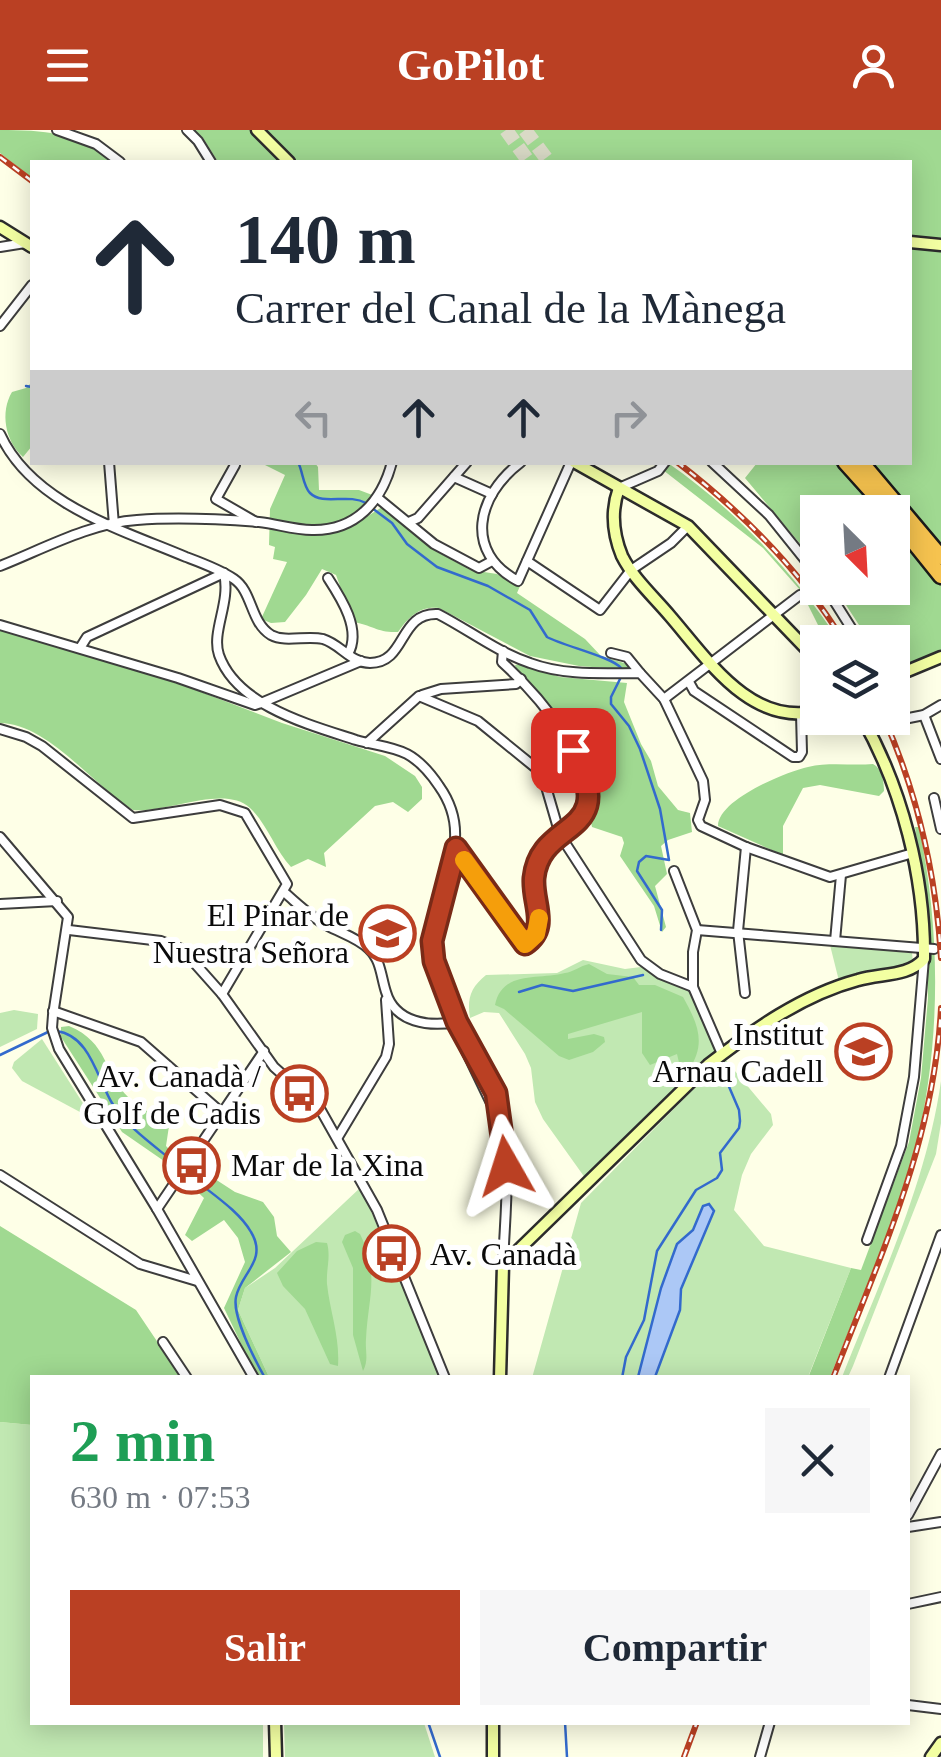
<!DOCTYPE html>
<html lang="es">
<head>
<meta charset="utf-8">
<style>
	body { margin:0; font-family:Georgia,serif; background:#f6f6f7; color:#1f2937; height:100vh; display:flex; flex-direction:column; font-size:38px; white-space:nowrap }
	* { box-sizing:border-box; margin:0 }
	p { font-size:32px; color:#747a83 }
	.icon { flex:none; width:55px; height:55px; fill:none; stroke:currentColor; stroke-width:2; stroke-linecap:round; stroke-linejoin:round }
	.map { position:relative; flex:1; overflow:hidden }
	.drawer { position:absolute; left:30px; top:1245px; width:880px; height:350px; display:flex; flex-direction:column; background:#fff; border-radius:0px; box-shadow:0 5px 25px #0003 }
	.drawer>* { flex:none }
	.guide { position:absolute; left:30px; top:30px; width:882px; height:305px; border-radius:0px; box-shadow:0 5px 25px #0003; background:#fff; color:#1f2937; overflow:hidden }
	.needle { width:65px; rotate:156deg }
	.buttons { position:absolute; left:800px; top:365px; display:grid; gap:20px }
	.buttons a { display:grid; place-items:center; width:110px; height:110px; border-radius:0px; background:#fff; box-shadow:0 5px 25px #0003; font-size:50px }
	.pin { position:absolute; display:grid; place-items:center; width:85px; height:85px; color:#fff; margin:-42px; border-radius:20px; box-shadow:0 5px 15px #0006 }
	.me { position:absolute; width:110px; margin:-55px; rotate:354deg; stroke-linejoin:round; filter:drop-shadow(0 0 8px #0008) }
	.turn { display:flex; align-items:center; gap:35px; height:210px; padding:0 40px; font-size:45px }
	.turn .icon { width:130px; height:130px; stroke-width:2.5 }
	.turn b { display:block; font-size:70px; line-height:85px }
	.lanes { display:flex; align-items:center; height:95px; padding:0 40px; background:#0003; justify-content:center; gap:50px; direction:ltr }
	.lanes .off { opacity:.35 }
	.round { display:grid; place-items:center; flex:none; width:105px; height:105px; border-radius:0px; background:#f6f6f7 }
	.overview { display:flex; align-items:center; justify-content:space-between; height:170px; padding:0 40px }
	h1 { font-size:60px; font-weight:800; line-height:75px; color:#1e9e55 }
	.cta { display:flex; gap:20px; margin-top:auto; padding:20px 40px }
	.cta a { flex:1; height:115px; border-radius:0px; background:#ba4023; color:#fff; font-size:40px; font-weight:800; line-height:115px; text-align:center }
	.cta a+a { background:#f6f6f7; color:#1f2937 }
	header { display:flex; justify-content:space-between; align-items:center; height:130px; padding:0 40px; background:#ba4023; color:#fff; font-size:45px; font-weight:800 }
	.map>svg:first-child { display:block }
	.green { fill:#c1e8b2 }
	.forest { fill:#a0d991 }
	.water { fill:#acc8f6; stroke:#336acd; stroke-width:2.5 }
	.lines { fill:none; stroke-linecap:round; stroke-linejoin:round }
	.stream { stroke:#336acd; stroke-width:2.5 }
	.highway-tunnel { stroke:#d9dac6; stroke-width:14; stroke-dasharray:14 7; stroke-linecap:butt }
	.street-casing { stroke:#3d3d3d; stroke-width:12 }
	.secondary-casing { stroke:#2c2c2c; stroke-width:15 }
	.highway-casing { stroke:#1b1b1b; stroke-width:19 }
	.street { stroke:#fff; stroke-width:8 }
	.secondary { stroke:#f3ffa2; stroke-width:10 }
	.highway { stroke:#f6c34f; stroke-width:14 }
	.rail-casing { stroke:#ba4023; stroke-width:6 }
	.rail { stroke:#fff; stroke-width:2.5; stroke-dasharray:8; stroke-linecap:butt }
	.route-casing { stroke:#792a17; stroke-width:25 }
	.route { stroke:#ba4023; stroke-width:18 }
	.slow { stroke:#f59e0b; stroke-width:18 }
	.labels { text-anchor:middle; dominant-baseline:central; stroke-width:10; stroke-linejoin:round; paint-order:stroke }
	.poi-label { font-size:32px; fill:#0a0a0a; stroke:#fff; text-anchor:end }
</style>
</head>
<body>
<header><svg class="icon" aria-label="menu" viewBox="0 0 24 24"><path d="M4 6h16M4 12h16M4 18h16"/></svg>GoPilot<svg class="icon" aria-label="person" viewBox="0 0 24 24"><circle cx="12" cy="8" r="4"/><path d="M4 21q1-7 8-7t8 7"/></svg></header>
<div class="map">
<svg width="941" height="1627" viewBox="0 0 941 1627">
	<rect width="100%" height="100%" fill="#feffe7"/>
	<g class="green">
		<path d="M830,815l82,8 1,9 -74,19z"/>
		<path d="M583,830l42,9 24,-3 44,21 29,67 -134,128 -45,-63 -8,-17 -4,-34 -6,-14 -26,-41 -15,-1 -14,6c-3,-19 0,-30 16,-43l71,-2z"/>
		<path d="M14,880l24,4 -1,15 -37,18v-34z"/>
		<path d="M42,909l51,80 -71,-38 -10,-13 2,-6z"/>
		<path d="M724,928l47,56 2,11 -22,29 -9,21 -8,35 30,36 87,22 -43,109 -276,1 49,-175z"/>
		<path d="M941,951v42l-5,31 -83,212 -5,11h-6c38,-96 84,-192 99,-296z"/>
		<path d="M361,1057l79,190h-171l-31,-67 7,-22 30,-20z"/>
		<path d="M0,1292l32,3v297l231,1v34h-263z"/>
		<path d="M284,1593h140l11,34h-150z"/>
	</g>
	<g class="forest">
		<path d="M0,0c44,0 77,2 112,32h-80v16l-32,-25z"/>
		<path d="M194,0h747v524l-48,19 -1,-31h-22l-35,-54h57v-76h-74l-1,52 -72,-86 12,-15 153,-1v-300h-692l-15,-24z"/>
		<path d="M32,252v64l-9,11c-18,-16 -23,-45 -11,-65l14,-4z"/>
		<path d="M261,333h54l3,4 1,23h40l16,6 -14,12 7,8 14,-9 28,19 22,23 39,21 26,4 23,12 -3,7 68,46 16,17 23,7 9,7 -54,-4 -49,-10 -91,-48c-20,-2 -30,9 -41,24 -20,1 -26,-7 -45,-10l-17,-47 -14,-6 -16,26 -21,27 -14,1 -10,-4 26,-57 -14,-3 2,-12 -6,-2 1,-36 15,-34z"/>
		<path d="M654,333h14c69,48 125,109 172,179h-22l2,-13 -19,-38 -38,-43z"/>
		<path d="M0,500l175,52 107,41 103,33 30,20 7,11v12l-14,13 -15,-10 -18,4 -51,47 2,14 -18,-8 -17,8c-16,-17 -24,-43 -41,-59 -26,-24 -84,6 -117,2 -39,-24 -86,-87 -133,-87z"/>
		<path d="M521,534l39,13 67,6 -3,19 17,42 10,17 7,25 20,24 12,3 2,19 -24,8 -7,6 6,28 -12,12 11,41 -4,5 -8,-26 -34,-50 4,-13 -2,-6 -30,-10c-5,-20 2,-42 -6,-63 -8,-22 -52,-80 -70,-96l-1,-3z"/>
		<path d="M873,634c9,4 11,18 11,27l-5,5 -59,-11 -17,3 -20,38v29l-65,-29c0,-26 67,-54 90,-59 21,-5 44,-1 65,-3z"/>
		<path d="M915,697h4c22,105 22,215 -3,320 -22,78 -56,155 -86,230l-22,1 43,-110 10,2 48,-128 12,-64 7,-80 -1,-31 4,-26z"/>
		<path d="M589,834l18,10 26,3 6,8h16l28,12c15,27 24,47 5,74l-8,-4 -3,-13 -27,11 -8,-12v-41l-74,22v5l26,-5 10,3 1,5 -12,10 -24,8 -10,-4 -55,-47 -9,-4c7,-35 44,-25 70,-32 8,-1 15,-7 24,-9z"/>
		<path d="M69,896c40,17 33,45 60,72 13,12 28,17 40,28l-3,20 16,17 -5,7 -55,-38 -61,-95v-10z"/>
		<path d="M195,1036l40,26 28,10 11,15 3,19 14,16 -46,36 -7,22 31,67h-12l-33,-69 21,-46 -7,-24 -14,-18 -32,21 -7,-6 19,-37 -18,-17z"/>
		<path d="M0,1096l136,84 45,67 -149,1v47l-32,-3z"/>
		<path d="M355,1101l5,3c20,41 8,63 6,105 -1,12 3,21 -3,32l-10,-36v-67l-11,-26 3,-7z"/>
		<path d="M316,1112l11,1c4,14 -1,26 0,41 3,28 13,53 11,82l-8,-2 -25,-55 -22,-23 -6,-13 20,-22z"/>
	</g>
	<path class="water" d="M709,1074l5,7 -33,78 -1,21 -25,67h-17l23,-89 16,-44 16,-14 10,-24z"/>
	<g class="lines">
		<g class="stream">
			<path d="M26,256l6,1"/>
			<path d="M298,332c5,10 5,24 12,31 13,13 38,0 56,10"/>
			<path d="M372,378l20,15 15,21 30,23 51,19 42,24 17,27c17,9 65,20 74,31"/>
			<path d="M621,547l-10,20v7l18,22 11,23 20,60 9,51 -23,-4 -7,6 -2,9 25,39 -1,20"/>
			<path d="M519,862l23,-7 31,6 70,-16"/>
			<path d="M56,901c34,4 41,47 56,72 16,26 46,45 69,65"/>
			<path d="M0,925l48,-23"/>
			<path d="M187,1043c20,18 51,36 64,59 17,28 -10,41 -15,65 -4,19 19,63 29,81"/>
			<path d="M622,1248l4,-21 18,-37 13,-69 39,-61 21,-12 5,-8 -2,-17 19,-25 1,-7 -1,-11 -18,-42"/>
			<path d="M428,1592l12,35"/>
			<path d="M565,1592l2,35"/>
		</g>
		<g class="highway-tunnel">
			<path d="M506,0l23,32"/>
			<path d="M525,0l24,32"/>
		</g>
		<defs>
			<g id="street">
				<path d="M57,0l39,14 24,18"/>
				<path d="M187,0l11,11 13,21"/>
				<path d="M0,117l25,-4"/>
				<path d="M0,196l32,-41"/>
				<path d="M0,304c32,70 120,95 186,123 16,6 33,12 48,22 19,13 16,43 37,56 15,8 35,0 52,4 17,5 28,24 47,24 37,0 28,-51 68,-49 31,16 59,38 92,49 35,13 73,10 110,10l24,26 39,82 2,19 -7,20 3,6 45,21 84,30 83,-24"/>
				<path d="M109,332l5,63"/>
				<path d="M521,332c-45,34 -57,90 -3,119l53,-119"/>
				<path d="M712,332l57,53 49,61"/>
				<path d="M235,335l-19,34 40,23"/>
				<path d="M454,347l38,17"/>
				<path d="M619,358l39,-17 7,-9"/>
				<path d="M379,369l55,45 45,24 13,-7"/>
				<path d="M409,392l9,-4 49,-56"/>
				<path d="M527,431l73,49 31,-40 40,-27 17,-17"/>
				<path d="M0,436c43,-17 90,-43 137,-46 39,-3 83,-1 122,2 18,2 35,8 53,8 44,1 70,-29 80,-68"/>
				<path d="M224,444c7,28 -13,58 -5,81 18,51 91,70 137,85 17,5 35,6 51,14 13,7 24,20 32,32 42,59 -12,106 -6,161 3,35 20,76 39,106 8,13 18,24 23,39 19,54 10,117 8,173"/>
				<path d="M328,448c13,20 34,52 20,76"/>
				<path d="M826,458l34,54"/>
				<path d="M0,495l178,53 77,27 6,-2"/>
				<path d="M80,518l7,-11 137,-64"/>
				<path d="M611,523l16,4 13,16"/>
				<path d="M689,552l5,9 99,66h6l3,-5 -1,-38"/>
				<path d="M422,565l19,-6 75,-5 5,-5"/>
				<path d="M664,569l136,-104"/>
				<path d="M892,570l8,13 9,5 15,-3 17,-10"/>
				<path d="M261,573l100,-42"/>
				<path d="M924,585l17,44"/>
				<path d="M0,599l26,8 16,9 91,72 87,-13 25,8 42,71 -65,110"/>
				<path d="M367,613l52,-47 59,25 64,52 18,62 81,125 19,14 33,13"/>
				<path d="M934,668l7,31"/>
				<path d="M0,707l68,80 -15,98 -1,13 7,21 98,160 97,169"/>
				<path d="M456,718l69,96c28,-20 2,-55 14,-83 10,-22 30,-29 45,-45 14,-54 -45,-120 -82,-154l1,-11"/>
				<path d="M674,741l23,59 -4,22v35l29,67"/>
				<path d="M285,763c13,11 27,25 43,33 13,7 30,12 41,23 12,11 12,28 17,43 9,31 43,35 71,30"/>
				<path d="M0,774l57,-3"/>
				<path d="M69,800l92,11 21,8 40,45 52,73 45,40 58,103 68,168"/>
				<path d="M697,800l237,19"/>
				<path d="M835,811l6,-66"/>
				<path d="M745,863l-7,-62 8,-84"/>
				<path d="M53,881l88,31 81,71"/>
				<path d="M464,917l35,73"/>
				<path d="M338,1007l48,-80 3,-13 -3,-44"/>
				<path d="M0,1045l140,89 57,17"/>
				<path d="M157,1079l107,-158"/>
				<path d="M867,1110l34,-94 13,-69 10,-118"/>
				<path d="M163,1212l24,36"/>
				<path d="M889,1248l52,-143"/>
				<path d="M908,1385l33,-61"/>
				<path d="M908,1397l33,-5"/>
				<path d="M908,1474l33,-7"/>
				<path d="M908,1575l33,4"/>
				<path d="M760,1627l10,-35"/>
			</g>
			<g id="secondary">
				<path d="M257,0l32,32"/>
				<path d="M0,97l32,20"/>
				<path d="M910,112l31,3"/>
				<path d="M574,332l114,64 130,135"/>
				<path d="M619,358c-8,22 -6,46 3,68 11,22 32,41 48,60 38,44 81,111 148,95"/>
				<path d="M893,547l48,-20"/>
				<path d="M500,1248l3,-113 205,-200c45,-35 94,-70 150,-85 23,-7 50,-3 66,-21 1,-81 -22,-171 -62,-241"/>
				<path d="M275,1592l1,35"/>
				<path d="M493,1592v35"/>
				<path d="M931,1627l10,-14"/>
			</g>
			<g id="highway">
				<path d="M845,332l45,50"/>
				<path d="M861,332l80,95"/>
				<path d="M892,385l49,61"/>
			</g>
		</defs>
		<use href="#street" class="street-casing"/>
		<use href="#secondary" class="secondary-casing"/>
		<use href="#highway" class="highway-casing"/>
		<use href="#street" class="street"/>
		<use href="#secondary" class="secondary"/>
		<use href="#highway" class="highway"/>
		<defs>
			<g id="rail">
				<path d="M0,27l32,24"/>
				<path d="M677,332c65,50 125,110 167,180"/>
				<path d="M884,588c34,77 52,156 57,240"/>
				<path d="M833,1248c48,-124 101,-236 108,-370"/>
				<path d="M684,1627l13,-35"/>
			</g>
		</defs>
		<use href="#rail" class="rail-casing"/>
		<use href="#rail" class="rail"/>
	</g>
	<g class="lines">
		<defs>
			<path id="route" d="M506,1036l-10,-73 -39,-71 -23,-61 -2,-20 24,-93 69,96c25,-17 7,-41 9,-66 6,-61 87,-39 39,-128"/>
		</defs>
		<use href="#route" class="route-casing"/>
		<use href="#route" class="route"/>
		<path class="slow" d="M464,730l61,84 11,-10 3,-16"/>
	</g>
	<defs>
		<symbol id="school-ring" viewBox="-11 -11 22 22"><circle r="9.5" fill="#fff" stroke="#ba4023" stroke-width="1.5"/><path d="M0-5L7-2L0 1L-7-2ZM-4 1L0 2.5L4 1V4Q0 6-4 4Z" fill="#ba4023"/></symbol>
		<symbol id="bus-ring" viewBox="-11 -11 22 22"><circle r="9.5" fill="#fff" stroke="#ba4023" stroke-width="1.5"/><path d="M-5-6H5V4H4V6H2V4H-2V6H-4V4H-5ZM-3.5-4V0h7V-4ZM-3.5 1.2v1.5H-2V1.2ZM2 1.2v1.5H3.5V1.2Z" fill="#ba4023"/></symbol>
	</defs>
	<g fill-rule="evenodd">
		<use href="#school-ring" x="356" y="772" width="63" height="63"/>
		<use href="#school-ring" x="832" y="890" width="63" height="63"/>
		<use href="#bus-ring" x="268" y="932" width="63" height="63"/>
		<use href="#bus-ring" x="160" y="1004" width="63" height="63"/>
		<use href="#bus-ring" x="360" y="1092" width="63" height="63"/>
	</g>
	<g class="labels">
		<g class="poi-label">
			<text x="349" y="785">El Pinar de<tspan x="349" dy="37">Nuestra Señora</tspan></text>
			<text x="824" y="904">Institut<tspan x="824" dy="37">Arnau Cadell</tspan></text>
			<text x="261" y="946">Av. Canadà /<tspan x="261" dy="37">Golf de Cadis</tspan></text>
			<text x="231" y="1035" text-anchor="start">Mar de la Xina</text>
			<text x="430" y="1124" text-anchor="start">Av. Canadà</text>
		</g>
	</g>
</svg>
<div class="buttons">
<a><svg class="needle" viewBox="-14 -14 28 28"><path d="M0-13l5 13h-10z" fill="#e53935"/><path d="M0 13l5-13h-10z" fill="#747a83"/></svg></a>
<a><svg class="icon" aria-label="layers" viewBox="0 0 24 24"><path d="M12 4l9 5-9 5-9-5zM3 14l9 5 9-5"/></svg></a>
</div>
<div class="pin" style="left:573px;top:620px;background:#d93025"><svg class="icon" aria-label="arrive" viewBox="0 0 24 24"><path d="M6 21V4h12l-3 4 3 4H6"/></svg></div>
<svg class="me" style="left:506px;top:1036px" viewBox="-20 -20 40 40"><path d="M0-17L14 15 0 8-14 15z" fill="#ba4023" stroke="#fff" stroke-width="4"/></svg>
<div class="guide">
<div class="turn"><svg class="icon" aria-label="ahead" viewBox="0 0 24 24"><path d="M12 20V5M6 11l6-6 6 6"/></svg><div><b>140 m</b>Carrer del Canal de la Mànega</div></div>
<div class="lanes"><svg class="icon off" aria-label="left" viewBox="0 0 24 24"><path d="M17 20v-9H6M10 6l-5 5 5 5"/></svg><svg class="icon" aria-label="ahead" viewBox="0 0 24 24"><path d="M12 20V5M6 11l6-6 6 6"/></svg><svg class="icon" aria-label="ahead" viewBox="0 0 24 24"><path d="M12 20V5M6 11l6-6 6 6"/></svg><svg class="icon off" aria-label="right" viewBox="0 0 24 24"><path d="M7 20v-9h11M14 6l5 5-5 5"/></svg></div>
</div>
<section class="drawer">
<div class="overview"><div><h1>2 min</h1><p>630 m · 07:53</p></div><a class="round"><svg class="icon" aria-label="close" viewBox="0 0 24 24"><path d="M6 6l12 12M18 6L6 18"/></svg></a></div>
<div class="cta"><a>Salir</a><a>Compartir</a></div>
</section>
</div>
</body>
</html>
